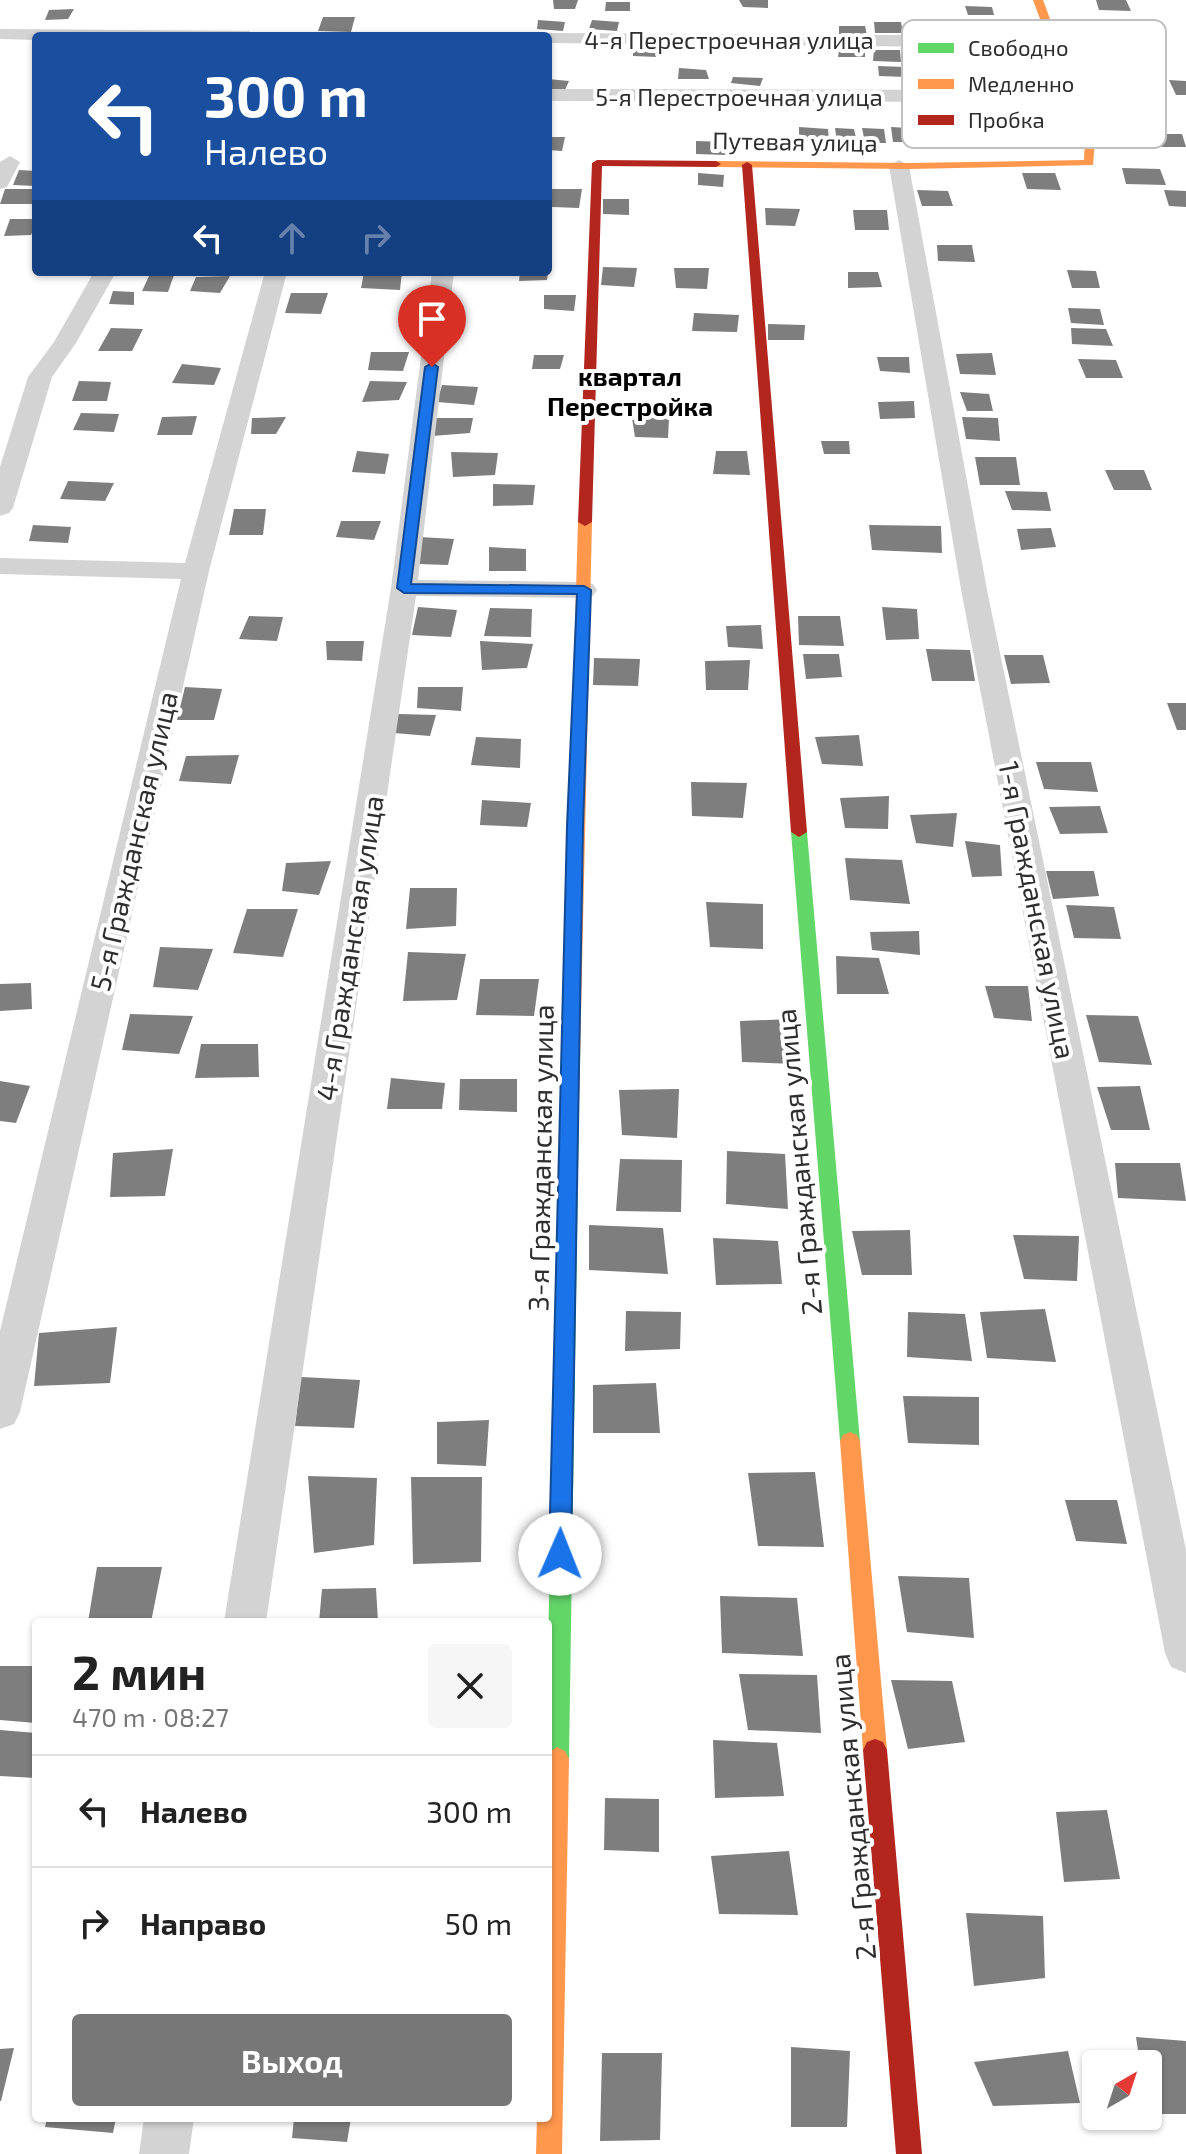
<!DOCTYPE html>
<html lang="ru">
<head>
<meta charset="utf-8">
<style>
	body { margin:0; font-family:"Exo 2",sans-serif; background:#f6f6f6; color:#222; height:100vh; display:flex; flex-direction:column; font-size:30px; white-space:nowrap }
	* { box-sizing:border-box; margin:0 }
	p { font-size:26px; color:#767676 }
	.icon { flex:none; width:44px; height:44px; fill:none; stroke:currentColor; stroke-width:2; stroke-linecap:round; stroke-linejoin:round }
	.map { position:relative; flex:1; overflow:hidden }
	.details { position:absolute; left:32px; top:1618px; width:520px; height:504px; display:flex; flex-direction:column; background:#fff; border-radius:8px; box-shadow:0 2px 6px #0004 }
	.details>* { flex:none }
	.banner { position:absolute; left:32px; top:32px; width:520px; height:244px; border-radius:8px; box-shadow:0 2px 6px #0004; background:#1a4fa0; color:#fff; overflow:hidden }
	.needle { width:52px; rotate:39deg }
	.controls { position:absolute; left:1082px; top:2050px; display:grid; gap:16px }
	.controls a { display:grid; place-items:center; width:80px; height:80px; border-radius:8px; background:#fff; box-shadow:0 2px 6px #0004; font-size:40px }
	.pin { position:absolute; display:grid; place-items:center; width:68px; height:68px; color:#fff; margin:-82px -34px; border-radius:50% 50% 50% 0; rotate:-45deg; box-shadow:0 0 8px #0007 }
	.pin .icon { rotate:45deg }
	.me { position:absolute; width:88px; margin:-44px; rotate:1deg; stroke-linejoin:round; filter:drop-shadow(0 0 6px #0008) }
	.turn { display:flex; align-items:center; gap:28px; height:168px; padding:0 40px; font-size:36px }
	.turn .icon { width:104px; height:104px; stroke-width:2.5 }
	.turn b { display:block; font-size:56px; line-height:68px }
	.lanes { display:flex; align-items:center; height:76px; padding:0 40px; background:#0003; justify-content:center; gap:40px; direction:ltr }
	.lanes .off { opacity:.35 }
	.round { display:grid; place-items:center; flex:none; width:84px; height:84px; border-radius:8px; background:#f6f6f6 }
	.overview { display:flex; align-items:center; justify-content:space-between; height:136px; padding:0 40px }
	h1 { font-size:48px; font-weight:700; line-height:60px }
	.primary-button { display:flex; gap:16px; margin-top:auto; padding:16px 40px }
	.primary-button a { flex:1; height:92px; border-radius:8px; background:#777; color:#fff; font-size:32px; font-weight:700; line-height:92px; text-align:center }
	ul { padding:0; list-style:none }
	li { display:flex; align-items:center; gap:24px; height:112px; padding:0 40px; border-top:2px solid #e0e0e0 }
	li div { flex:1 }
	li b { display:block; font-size:30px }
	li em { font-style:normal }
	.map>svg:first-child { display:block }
	.building { fill:#7e7e7e }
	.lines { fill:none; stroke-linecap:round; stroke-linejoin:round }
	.street { fill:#d3d3d3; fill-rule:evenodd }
	.fast { fill:#63d668; fill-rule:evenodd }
	.slow { fill:#ff974d; fill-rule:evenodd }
	.jam { fill:#b3261e; fill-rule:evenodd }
	.route { fill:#1a73e8; stroke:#114b97; stroke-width:2 }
	.labels { text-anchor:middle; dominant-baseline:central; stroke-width:8; stroke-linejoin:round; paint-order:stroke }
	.far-street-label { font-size:24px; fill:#2e2e2e; stroke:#fff }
	.far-neighbourhood-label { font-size:26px; font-weight:bold; fill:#000; stroke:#fff }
	.street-label { font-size:28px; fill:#2e2e2e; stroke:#fff }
	.key { fill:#fff; stroke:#c0c0c0; stroke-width:2 }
	.key-label { font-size:22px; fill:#2e2e2e }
</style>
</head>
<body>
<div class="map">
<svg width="1186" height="2154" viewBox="0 0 1186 2154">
	<rect width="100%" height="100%" fill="#fff"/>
	<g class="building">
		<path d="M553,0h25l-3,9h-21z"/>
		<path d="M739,0h29v8l-25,-1z"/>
		<path d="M1096,0h30l5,11 -32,-1z"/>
		<path d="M606,2h24v9h-25z"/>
		<path d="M965,6l27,1 2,8h-26z"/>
		<path d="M74,9l-6,10 -23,1 4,-10z"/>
		<path d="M323,17h32l-4,15 -33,-1z"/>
		<path d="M538,20l27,2 -2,9 -26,-2z"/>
		<path d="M592,20l27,2 -2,9 -28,-2z"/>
		<path d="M874,22h27l2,11h-28z"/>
		<path d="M839,26h26l2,9 -28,-1z"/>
		<path d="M633,44h25l-1,13 -24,-1z"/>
		<path d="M840,44l25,1v12h-27z"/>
		<path d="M874,50h26l1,12 -28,-1z"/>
		<path d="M878,66l27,1 2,10 -28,-1z"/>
		<path d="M679,68l27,2 3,9h-31z"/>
		<path d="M733,77l30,1 -3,8 -29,-3z"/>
		<path d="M548,79l21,2 -4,9 -17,-1z"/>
		<path d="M1169,80l17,1v14h-10z"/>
		<path d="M799,127l29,2 1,12h-30z"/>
		<path d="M891,127l18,1 2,14h-18z"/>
		<path d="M835,128l19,1 3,14 -20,-1z"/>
		<path d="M862,128l22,1 2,14h-21z"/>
		<path d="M1149,134h33l4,13h-30z"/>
		<path d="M999,136l35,1v12h-33z"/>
		<path d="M548,137h17l-3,14 -14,-1z"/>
		<path d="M696,141l32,1 -2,13 -30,-1z"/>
		<path d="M1122,168l38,1 6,16 -40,-1z"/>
		<path d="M19,170l17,1v15l-23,-1z"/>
		<path d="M698,173l26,2 -1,12 -25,-2z"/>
		<path d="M1022,173h33l6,17 -34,-1z"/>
		<path d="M5,189h31l-1,15h-35z"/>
		<path d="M552,189h30l-3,19 -27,-1z"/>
		<path d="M917,190l31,1 5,15h-31z"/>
		<path d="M1164,190l22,1v16l-17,-1z"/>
		<path d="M603,199h26v16l-26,-1z"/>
		<path d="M765,208l35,1 -5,17 -29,-1z"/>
		<path d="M853,210h34l2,20h-34z"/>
		<path d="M10,219h26v6l-5,10 -27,1z"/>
		<path d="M937,245h35l3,17 -37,-1z"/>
		<path d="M603,267l34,1 -3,19 -33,-2z"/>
		<path d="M674,268h35l-2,21 -31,-1z"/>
		<path d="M1067,270l29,1 4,17h-28z"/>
		<path d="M364,272h38l-2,18 -39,-2z"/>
		<path d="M520,272h28l-1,8 -28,1z"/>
		<path d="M848,272h30l4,15 -34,1z"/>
		<path d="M150,274l24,1 -6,17 -26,-1z"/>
		<path d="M230,276l-10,17 -30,-2 6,-14z"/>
		<path d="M113,291l21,1v13l-25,-1z"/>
		<path d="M291,293h37l-7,21 -36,-1z"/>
		<path d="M544,295h32l-2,16 -30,-2z"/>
		<path d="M1068,308l32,1 4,16 -33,-2z"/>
		<path d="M694,313l45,2 -2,17 -45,-1z"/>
		<path d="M768,324l37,1 -1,15h-36z"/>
		<path d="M111,328l32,1 -11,22h-34z"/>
		<path d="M1071,328l35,1 7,17 -41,-2z"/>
		<path d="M371,352h38l-6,19 -35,-1z"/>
		<path d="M992,353l4,22 -36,-1 -4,-20z"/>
		<path d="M534,355h30l-4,14h-28z"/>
		<path d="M877,357h32l1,16 -30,-2z"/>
		<path d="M1078,359l38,1 7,18h-37z"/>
		<path d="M182,364l39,4 -7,17 -42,-2z"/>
		<path d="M79,381l32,1 -4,19h-35z"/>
		<path d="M370,381l37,1 -8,18 -37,2z"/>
		<path d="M442,385l36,2 -4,18 -37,-3z"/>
		<path d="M960,392l29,2 4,17h-26z"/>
		<path d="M914,401l1,17 -35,1 -2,-17z"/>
		<path d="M81,413l38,1 -5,18 -41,-2z"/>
		<path d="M197,416l-5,19h-35l5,-18z"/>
		<path d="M286,417l-10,17h-25l1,-16z"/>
		<path d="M962,417l36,1 2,23 -34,-2z"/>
		<path d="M434,418h39l-3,15 -38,3z"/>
		<path d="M632,418h37l-1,20 -33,-1z"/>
		<path d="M821,441h28l1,13h-26z"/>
		<path d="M357,451l32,3 -4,20 -33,-2z"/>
		<path d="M716,451h31l3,24 -37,-1z"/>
		<path d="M451,452l47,1 -3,22 -42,2z"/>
		<path d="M975,457h41l4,28h-40z"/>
		<path d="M1105,470h39l8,20h-38z"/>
		<path d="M68,481l46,2 -9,18 -45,-2z"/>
		<path d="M493,484l42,1 -2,20 -40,1z"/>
		<path d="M1005,491l42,1 4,19 -39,-1z"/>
		<path d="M234,509h32l-3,26h-34z"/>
		<path d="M341,521h40l-7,19 -38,-3z"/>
		<path d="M33,525l38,2 -3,16 -39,-2z"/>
		<path d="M869,525l72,1 1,27 -70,-3z"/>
		<path d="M1051,528l5,19 -35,3 -4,-21z"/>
		<path d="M420,537l34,2 -6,26 -30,-1z"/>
		<path d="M489,547l37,2v22h-37z"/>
		<path d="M418,607l39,3 -6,27 -39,-2z"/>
		<path d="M882,607l35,2 2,30 -33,1z"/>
		<path d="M490,608l42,1 -1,28 -47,-1z"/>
		<path d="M249,616l34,1 -6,24 -38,-2z"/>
		<path d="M798,616h42l4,30 -45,-1z"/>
		<path d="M761,625l2,24 -35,-2 -2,-21z"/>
		<path d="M326,641h38l-2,20 -35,-1z"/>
		<path d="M480,641l53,3 -6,24 -45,2z"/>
		<path d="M926,649l44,1 5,31h-43z"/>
		<path d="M803,654h36l3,23 -36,2z"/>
		<path d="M1004,655h39l7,28 -39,1z"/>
		<path d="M594,658l46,1 -2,27 -45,-1z"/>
		<path d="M750,660l-2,30h-42l-1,-29z"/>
		<path d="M185,687l37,2 -8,31h-37z"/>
		<path d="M418,687h45l-2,24 -44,-3z"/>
		<path d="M1167,703h19v27h-9z"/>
		<path d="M398,714l38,1 -6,21 -36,-3z"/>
		<path d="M859,735l4,31 -41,-2 -7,-27z"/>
		<path d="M476,737l45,2 -1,29 -49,-3z"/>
		<path d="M239,755l-8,29 -52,-3 7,-25z"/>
		<path d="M1036,762h55l7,30 -54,-3z"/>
		<path d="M691,782l56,1 -4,35 -51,-2z"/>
		<path d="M889,796l-1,33 -43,-1 -5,-30z"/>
		<path d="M482,800l49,3 -4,24 -47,-2z"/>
		<path d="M1100,806l8,27 -48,1 -11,-27z"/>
		<path d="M957,813l-4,34 -37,-4 -6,-28z"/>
		<path d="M965,841l35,4 2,31 -30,1z"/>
		<path d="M845,858l57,2 8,44 -60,-4z"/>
		<path d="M331,861l-12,34 -37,-4 4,-28z"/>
		<path d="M1046,871h48l5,25 -46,3z"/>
		<path d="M410,888h47l-1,38 -50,3z"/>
		<path d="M706,902l57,2v45l-53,-2z"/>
		<path d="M1066,905l48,2 7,32 -47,-1z"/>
		<path d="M247,909h51l-15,48 -50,-4z"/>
		<path d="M919,931l1,24 -48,-5 -2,-18z"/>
		<path d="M160,947l53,2 -15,41 -45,-3z"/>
		<path d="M408,952l58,2 -9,46 -54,1z"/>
		<path d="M836,956l43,2 10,36h-52z"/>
		<path d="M480,979h59l-5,37 -58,-1z"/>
		<path d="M31,983l1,26 -32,2v-27z"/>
		<path d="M985,986h43l4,35 -38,-3z"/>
		<path d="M130,1014l63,2 -14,38 -57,-4z"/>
		<path d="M1086,1015l52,1 14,49 -53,-3z"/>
		<path d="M791,1019l4,45 -53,-2 -2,-41z"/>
		<path d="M201,1044h57l1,33 -64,1z"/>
		<path d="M391,1078l54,5 -3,26h-55z"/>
		<path d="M460,1079h57v33l-58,-2z"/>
		<path d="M0,1081l30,5 -14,37 -16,-2z"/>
		<path d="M1140,1086l10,44h-39l-14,-43z"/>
		<path d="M679,1089l-2,49 -55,-3 -3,-45z"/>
		<path d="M173,1149l-8,47 -55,1 3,-44z"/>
		<path d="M727,1151l58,3 3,55 -62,-5z"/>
		<path d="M620,1159l62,1 -1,52 -65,-1z"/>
		<path d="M1115,1163h65l6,38 -68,-3z"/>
		<path d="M589,1225l74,3 5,46 -79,-4z"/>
		<path d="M910,1230l2,45h-50l-10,-44z"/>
		<path d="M1013,1235l66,1 -2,45 -53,-2z"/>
		<path d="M713,1238l65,3 4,43 -66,1z"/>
		<path d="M1045,1309l11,53 -69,-4 -7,-46z"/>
		<path d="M626,1311l55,1 -1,37 -55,2z"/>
		<path d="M908,1312l57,2 7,47 -65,-4z"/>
		<path d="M117,1327l-7,56 -76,3 5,-53z"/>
		<path d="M301,1377l59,3 -6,48 -59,-2z"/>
		<path d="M656,1383l4,50h-67v-48z"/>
		<path d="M903,1396l76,1v48l-71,-2z"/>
		<path d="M489,1420l-3,46 -49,-2v-42z"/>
		<path d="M815,1472l9,75 -66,-1 -10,-73z"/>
		<path d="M308,1476l69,2 -3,67 -60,8z"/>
		<path d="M411,1477h71l-1,85 -68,2z"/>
		<path d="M1065,1500h52l10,44 -51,-3z"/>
		<path d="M97,1567h65l-11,55h-63z"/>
		<path d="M898,1576l71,2 5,60 -67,-6z"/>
		<path d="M376,1588l2,34h-59l3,-33z"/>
		<path d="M720,1596l77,2 6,58 -81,-3z"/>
		<path d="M0,1666h36v57l-36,-3z"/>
		<path d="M739,1674l78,1 4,58 -73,-3z"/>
		<path d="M891,1680l61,1 13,61 -57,7z"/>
		<path d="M0,1730l36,3v45l-36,-2z"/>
		<path d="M713,1740l64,3 7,53 -69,2z"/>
		<path d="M605,1798l54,1v53l-55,-2z"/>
		<path d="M1107,1810l13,69 -56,3 -8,-70z"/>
		<path d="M789,1851l9,64 -79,-1 -8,-58z"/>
		<path d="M966,1913l77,3 2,62 -71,8z"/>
		<path d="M1136,2037l50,4v73h-37l-1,-50h-8z"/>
		<path d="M791,2047l59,4 -3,76h-56z"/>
		<path d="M14,2048l-13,53h-1v-52z"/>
		<path d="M1068,2051l12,52 -87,3 -19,-44z"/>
		<path d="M602,2053h60l-2,87 -60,1z"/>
		<path d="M47,2118h69l-3,15 -68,-6z"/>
		<path d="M294,2118h57l-4,24 -55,-4z"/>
	</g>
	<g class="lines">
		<g class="street">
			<path d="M0,29l249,2 9,5h-222v4l-36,-1z"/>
			<path d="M548,33l506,3 9,6 -9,6 -506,-5v-7h-8z"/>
			<path d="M548,89l526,1 10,6 -10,6 -526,-1z"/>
			<path d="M10,156l10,6 -13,25 -7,2v-27z"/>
			<path d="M899,160l10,6 79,429 198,955v123l-15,-6 -6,-14 -203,-1058 -73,-429z"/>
			<path d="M94,272h22l-40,71 -24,34 -39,131 -4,5 -9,3v-49l28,-90 26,-35z"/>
			<path d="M265,272h22l-78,299 -189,841 -6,12 -14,5v-98l181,-752 -181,-5v-16l185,5z"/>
			<path d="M432,272h22l-36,308 166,2 9,2 4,6 -4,6 -9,2 -168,-2 -150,1026h-42l167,-1034z"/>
			<path d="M144,2118h50l-5,36h-50z"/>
		</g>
		<g class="fast">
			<path d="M799,827l8,5 53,609 -3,6 -7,3 -7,-3 -3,-6 -49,-609z"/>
			<path d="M570,1096l6,2 3,5 -10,656 -4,8 -8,4 -9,-6v-121l13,-541 3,-5z"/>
		</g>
		<g class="slow">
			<path d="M1033,0h10l52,140 -2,25 -184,4 -193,-2 -5,-3 5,-3 193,2 175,-3 1,-20z"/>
			<path d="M585,518l7,4 -13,581 -3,5h-12l-3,-5 17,-581z"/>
			<path d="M850,1432l7,3 3,6 27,309 -4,8 -8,3 -8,-3 -4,-8 -23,-309 3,-6z"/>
			<path d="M557,1747l8,4 4,8 -7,395h-26l1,-36h11v-365z"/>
		</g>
		<g class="jam">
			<path d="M597,160l119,1 5,3 -5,3 -114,-1 -10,356 -7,4 -7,-4 14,-359z"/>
			<path d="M747,162l5,3 55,667 -8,5 -8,-5 -49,-667z"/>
			<path d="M875,1739l8,3 4,8 35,404h-26l-33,-404 4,-8z"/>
		</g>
	</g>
	<path class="route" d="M432,363l6,4 -27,217 173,2 7,4 -8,236 -12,728 -3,8 -8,2 -7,-2 -4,-8 18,-728 10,-232 -173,-1 -7,-5 28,-221z"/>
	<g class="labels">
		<g class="far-street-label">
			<text x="729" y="39">4-я Перестроечная улица</text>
			<text x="739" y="96">5-я Перестроечная улица</text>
			<text transform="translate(795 141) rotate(1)">Путевая улица</text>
		</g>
		<g class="far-neighbourhood-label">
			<text x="630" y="375">квартал<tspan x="630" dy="30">Перестройка</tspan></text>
		</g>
		<g class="street-label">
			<text transform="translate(133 841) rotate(-77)">5-я Гражданская улица</text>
			<text transform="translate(1038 910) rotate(79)">1-я Гражданская улица</text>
			<text transform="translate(349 948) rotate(-81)">4-я Гражданская улица</text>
			<text transform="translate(540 1158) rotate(-89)">3-я Гражданская улица</text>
			<text transform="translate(798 1162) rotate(-95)">2-я Гражданская улица</text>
			<text transform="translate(852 1807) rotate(-95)">2-я Гражданская улица</text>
		</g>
	</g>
	<rect x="902" y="20" width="264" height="128" rx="12" class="key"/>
	<rect x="918" y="43" width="36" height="10" fill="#63d668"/>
	<rect x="918" y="79" width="36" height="10" fill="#ff974d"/>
	<rect x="918" y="115" width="36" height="10" fill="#b3261e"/>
	<g class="key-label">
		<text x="968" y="56">Свободно</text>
		<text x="968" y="92">Медленно</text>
		<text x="968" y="128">Пробка</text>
	</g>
</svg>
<div class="controls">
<a><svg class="needle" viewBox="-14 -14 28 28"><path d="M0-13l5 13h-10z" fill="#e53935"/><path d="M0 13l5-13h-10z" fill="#767676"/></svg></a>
</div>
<div class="pin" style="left:432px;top:367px;background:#d93025"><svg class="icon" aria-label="arrive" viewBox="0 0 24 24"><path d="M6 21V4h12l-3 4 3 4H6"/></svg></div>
<svg class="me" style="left:560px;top:1554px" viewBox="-20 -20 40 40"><circle r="19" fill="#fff"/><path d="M0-13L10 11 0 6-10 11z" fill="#1a73e8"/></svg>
<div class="banner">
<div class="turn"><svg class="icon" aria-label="left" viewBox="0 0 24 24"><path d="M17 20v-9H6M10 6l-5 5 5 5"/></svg><div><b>300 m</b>Налево</div></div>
<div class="lanes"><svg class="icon" aria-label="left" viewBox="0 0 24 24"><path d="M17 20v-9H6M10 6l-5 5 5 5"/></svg><svg class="icon off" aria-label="ahead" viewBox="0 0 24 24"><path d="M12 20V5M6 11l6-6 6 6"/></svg><svg class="icon off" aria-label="right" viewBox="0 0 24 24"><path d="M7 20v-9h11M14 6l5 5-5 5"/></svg></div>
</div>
<section class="details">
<div class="overview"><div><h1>2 мин</h1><p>470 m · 08:27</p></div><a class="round"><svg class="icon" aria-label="close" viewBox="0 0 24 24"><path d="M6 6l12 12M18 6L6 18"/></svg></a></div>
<ul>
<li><svg class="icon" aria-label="left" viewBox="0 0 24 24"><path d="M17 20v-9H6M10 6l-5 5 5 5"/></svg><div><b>Налево</b></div><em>300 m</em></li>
<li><svg class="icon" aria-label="right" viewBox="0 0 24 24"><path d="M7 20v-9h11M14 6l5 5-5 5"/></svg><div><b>Направо</b></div><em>50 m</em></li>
</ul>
<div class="primary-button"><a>Выход</a></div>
</section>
</div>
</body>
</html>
